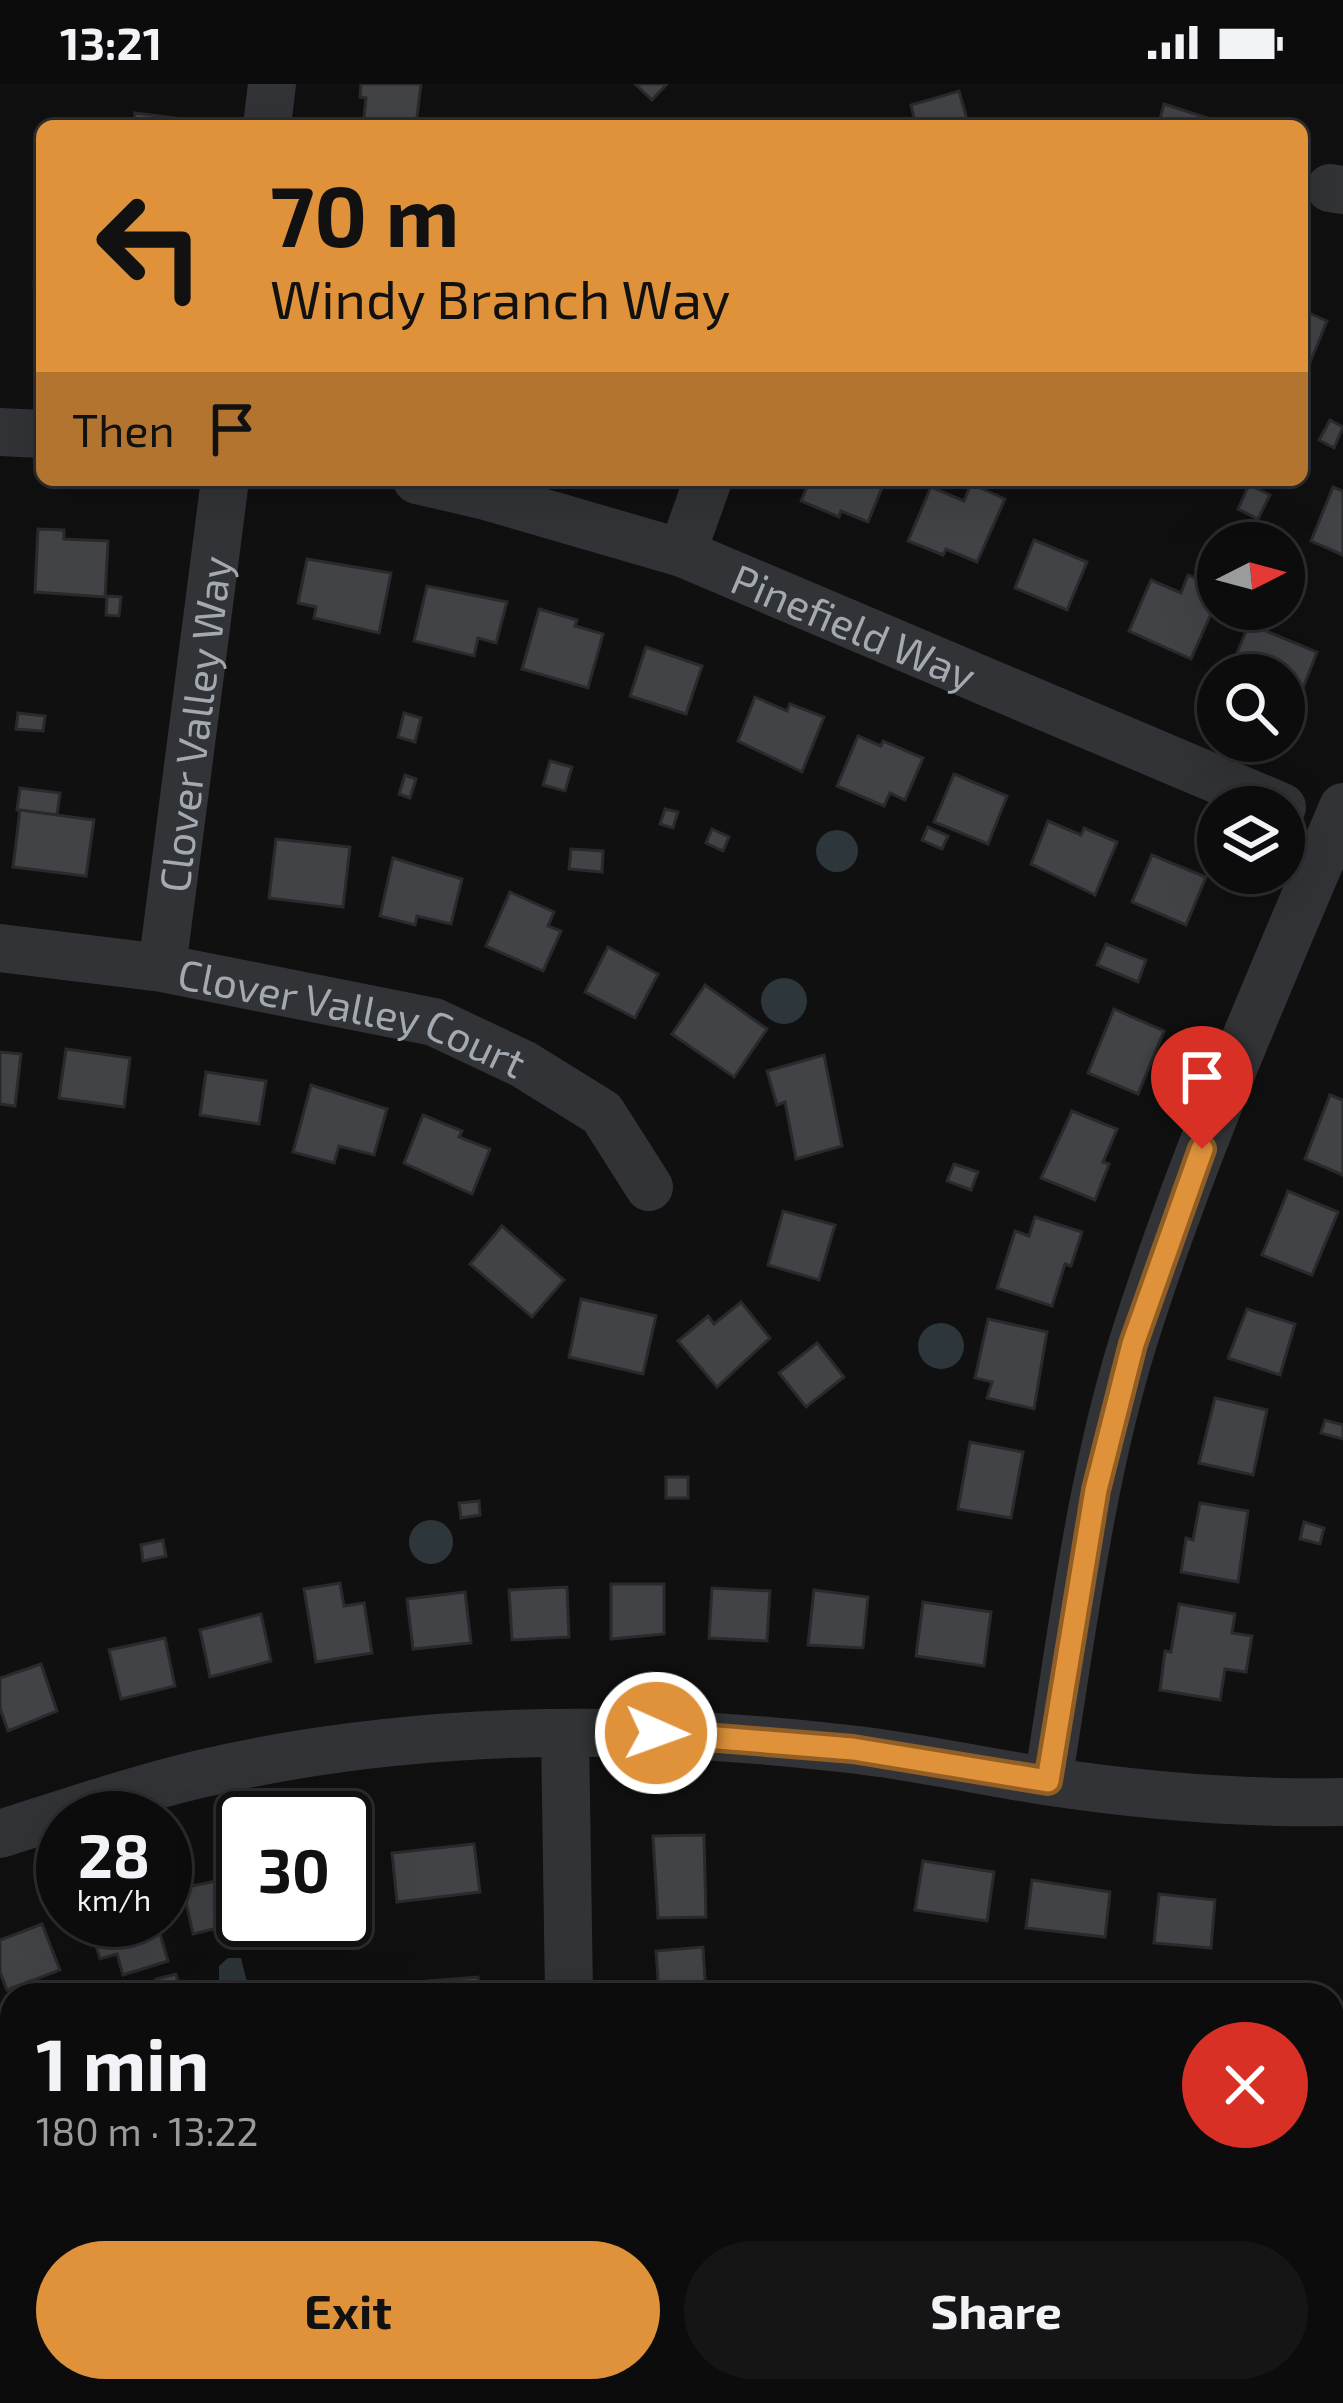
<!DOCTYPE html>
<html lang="en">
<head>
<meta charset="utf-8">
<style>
	body { margin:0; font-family:"Exo 2",sans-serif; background:#151516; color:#f1f3f6; height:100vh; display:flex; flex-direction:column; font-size:45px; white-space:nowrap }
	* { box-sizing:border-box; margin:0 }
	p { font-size:39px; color:#9a9b9d }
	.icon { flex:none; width:66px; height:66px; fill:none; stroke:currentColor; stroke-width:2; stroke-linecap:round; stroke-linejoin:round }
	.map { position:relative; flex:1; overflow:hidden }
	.sheet { position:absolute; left:0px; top:1899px; width:1344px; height:420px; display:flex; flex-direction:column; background:#0c0c0d; border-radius:36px 36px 0 0; box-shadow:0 12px 48px #0002,0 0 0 3px #2c2c2e }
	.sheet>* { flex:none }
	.banner { position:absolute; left:36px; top:36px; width:1272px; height:366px; border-radius:18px; box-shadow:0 12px 48px #0002,0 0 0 3px #2c2c2e; background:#df923a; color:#111; overflow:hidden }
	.needle { width:78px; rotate:84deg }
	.buttons { position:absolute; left:1197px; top:438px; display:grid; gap:24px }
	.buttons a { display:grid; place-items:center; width:108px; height:108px; border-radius:50%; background:#0c0c0d; box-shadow:0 12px 48px #0002,0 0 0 3px #2c2c2e; font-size:60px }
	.speed { position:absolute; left:36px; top:1707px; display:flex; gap:24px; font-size:60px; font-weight:700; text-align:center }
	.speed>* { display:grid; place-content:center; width:156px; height:156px; border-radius:50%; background:#0c0c0d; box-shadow:0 12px 48px #0002,0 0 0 3px #2c2c2e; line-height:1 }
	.speed small { font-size:30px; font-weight:400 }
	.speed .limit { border:6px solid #111; border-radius:18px; background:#fff; color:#111 }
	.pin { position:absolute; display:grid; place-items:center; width:102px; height:102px; color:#fff; margin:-123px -51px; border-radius:50% 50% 50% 0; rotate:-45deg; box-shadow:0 0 12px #0007 }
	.pin .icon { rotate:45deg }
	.me { position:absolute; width:132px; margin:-66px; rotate:92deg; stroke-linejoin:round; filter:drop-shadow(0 0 9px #0008) }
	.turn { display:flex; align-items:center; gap:42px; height:252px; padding:0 36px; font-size:54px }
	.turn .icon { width:156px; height:156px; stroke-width:2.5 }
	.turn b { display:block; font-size:84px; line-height:102px }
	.then { display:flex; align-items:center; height:114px; padding:0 36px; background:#0003; gap:24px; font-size:45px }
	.round { display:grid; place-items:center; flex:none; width:126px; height:126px; border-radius:63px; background:#151516 }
	.overview { display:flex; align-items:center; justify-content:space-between; height:204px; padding:0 36px }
	h1 { font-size:72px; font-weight:700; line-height:90px }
	.action { display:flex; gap:24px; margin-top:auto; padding:24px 36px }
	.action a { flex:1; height:138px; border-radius:72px; background:#df923a; color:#111; font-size:48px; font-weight:700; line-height:138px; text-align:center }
	.action a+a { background:#151516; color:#f1f3f6 }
	.status { display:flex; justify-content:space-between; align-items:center; height:84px; padding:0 60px; background:#0c0c0d; direction:ltr }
	.status svg { height:33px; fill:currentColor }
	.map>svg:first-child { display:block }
	.water { fill:#2d363a }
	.building { fill:#414347; stroke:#2a2a2d; stroke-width:3 }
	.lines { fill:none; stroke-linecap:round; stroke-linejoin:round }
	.minor { stroke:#313336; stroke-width:48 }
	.route-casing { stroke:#915f26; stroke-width:30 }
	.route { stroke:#df923a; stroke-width:21 }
	.labels { text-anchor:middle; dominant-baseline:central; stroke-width:12; stroke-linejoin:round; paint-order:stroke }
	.street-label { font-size:42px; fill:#a2a9b1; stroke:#0b0b0c }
</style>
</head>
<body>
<div class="status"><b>13:21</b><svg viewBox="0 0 49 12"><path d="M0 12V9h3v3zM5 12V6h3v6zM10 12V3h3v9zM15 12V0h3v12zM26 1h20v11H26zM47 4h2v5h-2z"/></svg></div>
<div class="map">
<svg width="1343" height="2319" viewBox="0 0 1343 2319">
	<rect width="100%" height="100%" fill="#101011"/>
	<g class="water">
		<circle cx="837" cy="767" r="21"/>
		<circle cx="784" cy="917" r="23"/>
		<circle cx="941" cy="1262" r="23"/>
		<circle cx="431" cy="1458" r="22"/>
		<path d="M228,1874h13l9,37h-31v-29z"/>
	</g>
	<g class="building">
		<path d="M361,0h60l-5,42h-53l3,-28 -6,-1z"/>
		<path d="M635,0h32l-15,16z"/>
		<path d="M959,7l10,35h-53l-5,-21z"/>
		<path d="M1164,20l56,18 -1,4h-61z"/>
		<path d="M135,29l48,6v7h-49z"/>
		<path d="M35,176h7v26l-8,1z"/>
		<path d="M1302,226l25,11 -22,54 -3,-1z"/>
		<path d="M1330,336l13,7 -9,21 -15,-8z"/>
		<path d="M810,396h75l-17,42 -27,-11 -2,6 -38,-16z"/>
		<path d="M971,400l34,15 -28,63 -31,-13 -3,6 -35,-14 23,-54 33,14z"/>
		<path d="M1249,401l21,10 -12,24 -20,-10z"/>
		<path d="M1333,403l10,4v64l-32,-14z"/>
		<path d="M38,445l26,1v9l44,2 -3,56 -70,-5z"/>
		<path d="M1034,456l53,22 -20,48 -52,-22z"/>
		<path d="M307,475l84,14 -12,60 -65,-15 2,-11 -18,-4z"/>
		<path d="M1188,491l30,13v18l-2,4 -3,-1 -22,50 -62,-28 22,-51 30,13z"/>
		<path d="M427,502l80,16 -11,41 -18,-5 -4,18 -60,-15z"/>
		<path d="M107,512l14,1 -2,19 -13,-1z"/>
		<path d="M539,525l38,11 -2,6 28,8 -15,54 -66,-19z"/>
		<path d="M1249,540l68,28 -21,54 -12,-5v-26h-56z"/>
		<path d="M646,563l56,19 -16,48 -56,-18z"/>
		<path d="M755,613l32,14 3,-7 34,13 -22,55 -64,-31z"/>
		<path d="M18,629l27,3 -2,15 -27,-2z"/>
		<path d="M404,629l17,5 -6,24 -17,-5z"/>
		<path d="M858,652l23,10 2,-5 40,17 -18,42 -15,-7 -6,13 -47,-20z"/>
		<path d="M550,677l22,6 -7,24 -22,-6z"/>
		<path d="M954,690l53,22 -19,48 -54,-22z"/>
		<path d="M405,691l11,4 -6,19 -11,-4z"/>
		<path d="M20,704l40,5 -3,22 -40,-5z"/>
		<path d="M665,725l13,3 -5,16 -13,-4z"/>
		<path d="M20,726l74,10 -8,56 -73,-9z"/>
		<path d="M1048,737l33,14 3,-7 33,14 -22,53 -64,-31z"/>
		<path d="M928,743l20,9 -6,13 -20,-9z"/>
		<path d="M712,745l17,8 -6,14 -17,-8z"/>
		<path d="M276,755l74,8 -7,60 -74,-9z"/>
		<path d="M571,765l32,2 -1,21 -33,-3z"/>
		<path d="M1152,771l54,22 -20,48 -54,-23z"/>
		<path d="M393,774l69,21 -11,45 -34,-8 -2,9 -35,-9z"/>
		<path d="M510,808l44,20 -6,14 13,5 -18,40 -57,-25z"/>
		<path d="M1106,860l40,16 -8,22 -41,-17z"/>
		<path d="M608,863l50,27 -23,44 -50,-26z"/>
		<path d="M705,901l62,44 -33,48 -62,-43z"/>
		<path d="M1114,925l50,22 -26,63 -50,-21z"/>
		<path d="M66,965l64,9 -6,49 -65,-9z"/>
		<path d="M0,968l21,2 -6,52 -15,-2z"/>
		<path d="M824,971l18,91 -46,13 -11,-57 -8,3 -10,-34z"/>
		<path d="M206,988l60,9 -7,43 -59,-9z"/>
		<path d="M311,1001l76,24 -13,46 -35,-9 -5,17 -41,-11z"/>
		<path d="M1330,1011l13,5v75l-38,-16z"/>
		<path d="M1072,1027l45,18 -14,33 6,2 -14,36 -54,-22z"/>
		<path d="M423,1031l39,16 -3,6 31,12 -18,45 -68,-31z"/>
		<path d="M954,1080l24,8 -7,18 -24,-9z"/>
		<path d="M1288,1107l50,21 -26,63 -50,-20z"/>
		<path d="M783,1127l52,14 -16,55 -51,-15z"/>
		<path d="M1035,1133l47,15 -11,34 -6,-2 -13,42 -55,-18 18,-57 14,5z"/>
		<path d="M502,1142l62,54 -32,37 -62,-53z"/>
		<path d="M581,1215l75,17 -13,58 -74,-17z"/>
		<path d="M741,1218l29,36 -53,49 -39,-46 30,-25 6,8z"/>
		<path d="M1247,1225l48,15 -15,51 -52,-17z"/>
		<path d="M988,1235l59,13 -13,77 -47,-11 5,-16 -17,-4z"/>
		<path d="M817,1259l27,34 -38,30 -27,-34z"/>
		<path d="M1215,1314l52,12 -14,65 -54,-12z"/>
		<path d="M1325,1336l18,5v14l-22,-6z"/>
		<path d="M970,1358l53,10 -12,66 -53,-9z"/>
		<rect x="666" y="1393" width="22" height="21"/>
		<path d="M479,1417l1,14 -19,3 -2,-15z"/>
		<path d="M1200,1419l48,8 -10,71 -57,-10 5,-34 7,2z"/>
		<path d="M1304,1438l20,6 -4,16 -20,-5z"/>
		<path d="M163,1456l3,16 -23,5 -2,-16z"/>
		<path d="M340,1499l4,23 20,-3 8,50 -56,9 -12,-73z"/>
		<path d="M611,1500h53v50l-53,5z"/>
		<path d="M567,1503l2,50 -57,3 -3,-50z"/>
		<path d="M712,1504l58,3 -3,50 -58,-3z"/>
		<path d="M814,1506l54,7 -5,51 -55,-3z"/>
		<path d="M465,1508l6,51 -58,6 -6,-50z"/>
		<path d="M923,1518l68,10 -7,54 -68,-10z"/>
		<path d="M1179,1520l56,10 -3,19 20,3 -6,36 -21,-3 -5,31 -60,-10 5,-39 6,1z"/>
		<path d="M261,1530l10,47 -61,16 -10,-47z"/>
		<path d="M165,1554l10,48 -54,13 -12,-49z"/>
		<path d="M41,1580l16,47 -49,20 -8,-23v-30z"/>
		<path d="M704,1751l2,82 -48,1 -5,-82z"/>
		<path d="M474,1760l6,48 -83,10 -5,-49z"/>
		<path d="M360,1776l7,47 -22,4v-48z"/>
		<path d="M923,1777l71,11 -7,49 -72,-11z"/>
		<path d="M243,1791v45h9l-59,14 -10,-46z"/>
		<path d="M1032,1796l78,12 -5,45 -79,-9z"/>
		<path d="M1159,1810l56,6 -4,48 -57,-5z"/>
		<path d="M88,1836h68l12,41 -45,14 -6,-21 -17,5z"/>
		<path d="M42,1840l18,46 -53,20 -7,-18v-32z"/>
		<path d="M703,1863l3,48h-47l-3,-44z"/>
		<path d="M176,1890l5,21h-21l-4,-16z"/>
		<path d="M478,1893l2,18h-51l-1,-14z"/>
		<path d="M1343,1942v49l-11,2v-49z"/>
		<path d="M12,2164v62l-11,9 -1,-61z"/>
		<path d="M1343,2267v47l-23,5h-45l-2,-12h59v-39z"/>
		<path d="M1051,2307h75l2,12h-75z"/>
		<path d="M1157,2307h84l2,12h-84z"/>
	</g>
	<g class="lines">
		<g class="minor">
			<path d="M267,42l5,-42"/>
			<path d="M1330,104l13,2"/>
			<path d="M0,348l42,2"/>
			<path id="s1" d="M417,396l65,15 200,58 600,254"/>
			<path d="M682,469l26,-73"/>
			<path id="s2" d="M0,864l162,20 272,54 89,42 79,49 47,74"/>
			<path id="s3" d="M162,884l63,-488"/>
			<path d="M565,1649l4,262"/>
			<path d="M1048,1697c24,-146 41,-296 85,-439 57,-182 136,-359 210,-535"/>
			<path d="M0,1750c66,-21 133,-44 200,-60 210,-49 435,-50 649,-25 65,7 131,22 196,32 99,15 198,23 298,21"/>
			<path d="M1332,2164l11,-5"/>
			<path d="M123,2315l18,4"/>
			<path d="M356,2319l81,-12"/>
		</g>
	</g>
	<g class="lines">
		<defs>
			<path id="route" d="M656,1649l197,16 195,32 48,-291 37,-146 69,-195"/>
		</defs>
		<use href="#route" class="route-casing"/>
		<use href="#route" class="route"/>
	</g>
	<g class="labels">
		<g class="street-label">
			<text stroke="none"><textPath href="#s1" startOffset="462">Pinefield Way</textPath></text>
			<text stroke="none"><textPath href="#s3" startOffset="246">Clover Valley Way</textPath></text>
			<text stroke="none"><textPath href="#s2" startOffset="360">Clover Valley Court</textPath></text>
		</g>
	</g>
</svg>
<div class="buttons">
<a><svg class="needle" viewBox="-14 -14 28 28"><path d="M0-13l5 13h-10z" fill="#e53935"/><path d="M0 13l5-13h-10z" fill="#9a9b9d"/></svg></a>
<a><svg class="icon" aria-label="search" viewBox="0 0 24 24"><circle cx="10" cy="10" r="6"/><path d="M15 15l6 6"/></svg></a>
<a><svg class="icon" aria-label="layers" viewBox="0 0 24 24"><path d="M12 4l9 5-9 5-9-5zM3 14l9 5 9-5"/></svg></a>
</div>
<div class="speed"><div>28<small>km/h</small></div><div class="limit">30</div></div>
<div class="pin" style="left:1202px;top:1065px;background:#d93025"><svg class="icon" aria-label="arrive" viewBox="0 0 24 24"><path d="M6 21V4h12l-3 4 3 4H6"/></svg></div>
<svg class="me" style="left:656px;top:1649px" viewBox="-20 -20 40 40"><circle r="17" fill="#df923a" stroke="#fff" stroke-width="3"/><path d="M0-11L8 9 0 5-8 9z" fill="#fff"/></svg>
<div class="banner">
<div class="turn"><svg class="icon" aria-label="left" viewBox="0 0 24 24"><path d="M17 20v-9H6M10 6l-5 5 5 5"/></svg><div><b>70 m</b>Windy Branch Way</div></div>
<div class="then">Then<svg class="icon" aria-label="arrive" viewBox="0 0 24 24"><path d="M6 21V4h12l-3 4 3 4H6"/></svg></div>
</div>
<section class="sheet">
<div class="overview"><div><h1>1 min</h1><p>180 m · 13:22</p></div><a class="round" style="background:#d93025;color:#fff"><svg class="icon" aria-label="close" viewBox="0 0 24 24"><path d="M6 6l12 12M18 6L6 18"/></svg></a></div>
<div class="action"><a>Exit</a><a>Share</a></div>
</section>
</div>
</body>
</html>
